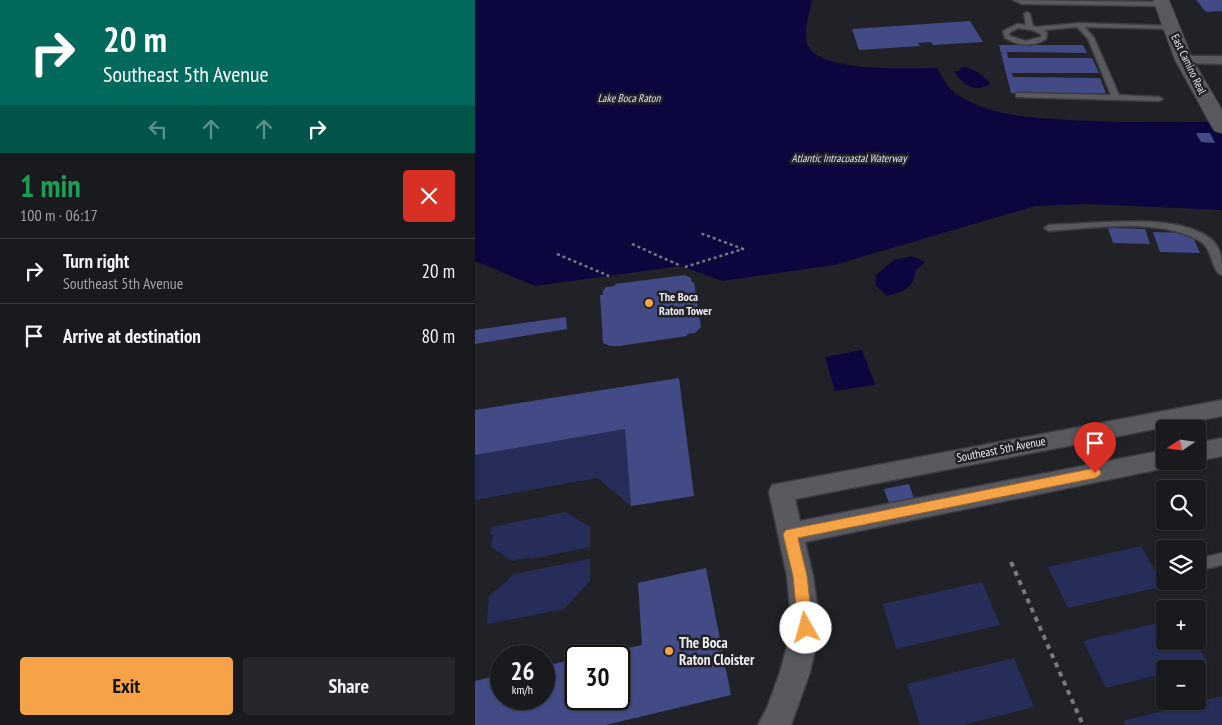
<!DOCTYPE html>
<html lang="en">
<head>
<meta charset="utf-8">
<style>
	body { margin:0; font-family:"PT Sans Narrow",sans-serif; background:#26272a; color:#f1f3f6; height:100vh; display:flex; flex-direction:column; font-size:19px; white-space:nowrap }
	* { box-sizing:border-box; margin:0 }
	p { font-size:16px; color:#9fa1a4 }
	.icon { flex:none; width:28px; height:28px; fill:none; stroke:currentColor; stroke-width:2; stroke-linecap:round; stroke-linejoin:round }
	.map { position:relative; flex:1; overflow:hidden }
	.details { display:flex; flex-direction:column; background:#191a1d; width:475px }
	.details>* { flex:none }
	.top-card { background:#00695c; color:#fff; overflow:hidden }
	.needle { width:32px; rotate:257deg }
	.tools { position:absolute; left:681px; top:420px; display:grid; gap:10px }
	.tools a { display:grid; place-items:center; width:50px; height:50px; border-radius:5px; background:#191a1d; box-shadow:0 1px 4px #0004,0 0 0 1px #37383b; font-size:25px }
	.speed { position:absolute; left:15px; top:645px; display:flex; gap:10px; font-size:25px; font-weight:700; text-align:center }
	.speed>* { display:grid; place-content:center; width:65px; height:65px; border-radius:50%; background:#191a1d; box-shadow:0 1px 4px #0004,0 0 0 1px #37383b; line-height:1 }
	.speed small { font-size:12px; font-weight:400 }
	.speed .limit { border:2px solid #111; border-radius:8px; background:#fff; color:#111 }
	.pin { position:absolute; display:grid; place-items:center; width:42px; height:42px; color:#fff; margin:-51px -21px; border-radius:50% 50% 50% 0; rotate:-45deg; box-shadow:0 0 5px #0007 }
	.pin .icon { rotate:45deg }
	.me { position:absolute; width:55px; margin:-28px; rotate:353deg; stroke-linejoin:round; filter:drop-shadow(0 0 4px #0008) }
	.turn { display:flex; align-items:center; gap:18px; height:105px; padding:0 20px; font-size:22px }
	.turn .icon { width:65px; height:65px; stroke-width:2.5 }
	.turn b { display:block; font-size:35px; line-height:42px }
	.lanes { display:flex; align-items:center; height:48px; padding:0 20px; background:#0003; justify-content:center; gap:25px; direction:ltr }
	.lanes .off { opacity:.35 }
	.round { display:grid; place-items:center; flex:none; width:52px; height:52px; border-radius:5px; background:#26272a }
	.summary { display:flex; align-items:center; justify-content:space-between; height:85px; padding:0 20px }
	h1 { font-size:30px; font-weight:600; line-height:38px; color:#1e9e55 }
	.cta { display:flex; gap:10px; margin-top:auto; padding:10px 20px }
	.cta a { flex:1; height:58px; border-radius:5px; background:#f6a246; color:#111; font-size:20px; font-weight:600; line-height:58px; text-align:center }
	.cta a+a { background:#26272a; color:#f1f3f6 }
	ul { padding:0; list-style:none }
	li { display:flex; align-items:center; gap:15px; height:65px; padding:0 20px; border-top:1px solid #37383b }
	li div { flex:1 }
	li b { display:block; font-size:19px }
	li em { font-style:normal }
	main { display:flex; flex:1; min-height:0 }
	.map>svg:first-child { display:block }
	.green { fill:#272d59 }
	.water { fill:#0b073e }
	.building { fill:#424b86 }
	.lines { fill:none; stroke-linecap:round; stroke-linejoin:round }
	.service-casing { stroke:#3c3c41; stroke-width:3 }
	.minor-casing { stroke:#3c3c41; stroke-width:3 }
	.tertiary-casing { stroke:#3c3c41; stroke-width:2 }
	.path-far1 { stroke:#78797d; stroke-width:2.5; stroke-dasharray:3 3; stroke-linecap:butt }
	.path { stroke:#78797d; stroke-width:4; stroke-dasharray:5 5; stroke-linecap:butt }
	.service { fill:#595a60; fill-rule:evenodd }
	.minor { fill:#595a60; fill-rule:evenodd }
	.tertiary { fill:#595a60; fill-rule:evenodd }
	.route { fill:#f6a246; stroke:#a0692e }
	.poi-dot { fill:#f6a246; stroke:#212227; stroke-width:2 }
	.labels { text-anchor:middle; dominant-baseline:central; stroke-width:5; stroke-linejoin:round; paint-order:stroke }
	.far-street-label { font-size:11px; fill:#ebecef; stroke:#212227 }
	.far-water-label { font-size:11px; font-style:italic; fill:#dde2f4; stroke:#212227 }
	.poi-label { font-size:12px; font-weight:bold; fill:#ebecef; stroke:#212227; text-anchor:start }
	.street-label { font-size:12px; fill:#ebecef; stroke:#212227 }
	.near-poi-label { font-size:15px; font-weight:bold; fill:#ebecef; stroke:#212227; text-anchor:start }
</style>
</head>
<body>
<main>
<section class="details">
<div class="top-card">
<div class="turn"><svg class="icon" aria-label="right" viewBox="0 0 24 24"><path d="M7 20v-9h11M14 6l5 5-5 5"/></svg><div><b>20 m</b>Southeast 5th Avenue</div></div>
<div class="lanes"><svg class="icon off" aria-label="left" viewBox="0 0 24 24"><path d="M17 20v-9H6M10 6l-5 5 5 5"/></svg><svg class="icon off" aria-label="ahead" viewBox="0 0 24 24"><path d="M12 20V5M6 11l6-6 6 6"/></svg><svg class="icon off" aria-label="ahead" viewBox="0 0 24 24"><path d="M12 20V5M6 11l6-6 6 6"/></svg><svg class="icon" aria-label="right" viewBox="0 0 24 24"><path d="M7 20v-9h11M14 6l5 5-5 5"/></svg></div>
</div>
<div class="summary"><div><h1>1 min</h1><p>100 m · 06:17</p></div><a class="round" style="background:#d93025;color:#fff"><svg class="icon" aria-label="close" viewBox="0 0 24 24"><path d="M6 6l12 12M18 6L6 18"/></svg></a></div>
<ul>
<li><svg class="icon" aria-label="right" viewBox="0 0 24 24"><path d="M7 20v-9h11M14 6l5 5-5 5"/></svg><div><b>Turn right</b><p>Southeast 5th Avenue</p></div><em>20 m</em></li>
<li><svg class="icon" aria-label="arrive" viewBox="0 0 24 24"><path d="M6 21V4h12l-3 4 3 4H6"/></svg><div><b>Arrive at destination</b></div><em>80 m</em></li>
</ul>
<div class="cta"><a>Exit</a><a>Share</a></div>
</section>
<div class="map">
<svg width="747" height="725" viewBox="0 0 747 725">
	<rect width="100%" height="100%" fill="#212227"/>
	<g class="green">
		<path d="M150,429l6,77 -34,-28 -122,22v-45z"/>
		<path d="M91,512l24,15v20l-59,12 -1,-2 -18,4 -21,-14 2,-13h-3l1,-7z"/>
		<path d="M666,546l23,40 -96,22 -20,-41z"/>
		<path d="M115,559v22l-26,28 -77,15 2,-28 17,-14 7,-8z"/>
		<path d="M507,582l18,43 -104,24 -13,-45z"/>
		<path d="M690,621v20h30l13,22 -24,6h-19v4l-59,15 -23,-47z"/>
		<path d="M539,658l20,49 -71,18h-43l-13,-41z"/>
		<path d="M747,696v29h-97l-2,-4z"/>
	</g>
	<g class="water">
		<path d="M0,0h337c-2,12 -10,34 -4,46 13,27 102,22 129,22 6,11 11,21 21,27 32,21 74,23 111,25 51,3 102,2 153,2v88l-137,-6 -50,2 -201,59 -112,16 -41,-15 -146,20 -60,-25z"/>
		<path d="M491,67c12,5 16,6 24,17 -14,9 -27,2 -36,-13h5l1,-3z"/>
		<path d="M437,256l13,6 -9,8c-3,19 -11,21 -29,26l-11,-10v-11l18,-15z"/>
		<path d="M387,350l13,35 -40,6 -10,-34z"/>
	</g>
	<g class="building">
		<path d="M721,0h26v11l-16,1z"/>
		<path d="M495,21l13,21 -50,3 -2,-3 -13,1 2,3 -61,4 -7,-21z"/>
		<path d="M524,45h84l4,8 -80,-1 1,6h84l7,15h-87l1,4 87,1 6,15h-95z"/>
		<path d="M721,133h14l5,10 -14,-1z"/>
		<path d="M633,228l37,1 5,15 -37,-1z"/>
		<path d="M678,232l38,1 9,20 -40,-1z"/>
		<path d="M210,275l6,3 1,5 2,-1 7,45 -6,6 -8,1v2l-68,10h-9l-7,-3 -3,-48h3v-4l3,-4 9,-1v-2z"/>
		<path d="M91,317l1,12 -92,15v-14z"/>
		<path d="M204,378l15,118 -63,10 -6,-77 -150,26v-45z"/>
		<path d="M434,484l6,17 -25,5 -6,-17z"/>
		<path d="M231,568l25,127 -125,30h-131v-44l26,-6v24h43v-33l32,-7v40h43v-43l-24,-1 47,-10 -4,-62z"/>
	</g>
	<g class="lines">
		<defs>
			<g id="service">
				<path d="M538,0l150,2 3,2 -3,2 -141,-2z"/>
				<path d="M552,12l3,2 3,12 4,1 42,-4 95,3v2l-2,1 -87,-2 9,11 25,57 40,2 4,2 -4,2 -143,-4v-4h3l92,2 -23,-56 -11,-12 -33,3 3,3 -1,6c-13,8 -28,7 -41,-1l-2,-7 14,-7 9,1 -2,-11zM543,28l14,2 9,4v3l-15,4 -16,-5 -1,-3z"/>
				<path d="M633,222c30,-1 78,-3 103,17 11,9 11,23 11,36 -11,-3 -9,-27 -22,-34 -44,-24 -103,-13 -151,-10l-5,-3 5,-3z"/>
				<path d="M747,553v12l-25,6v-12z"/>
			</g>
			<g id="minor">
				<path d="M709,56h38v8l-43,-1 -2,-3 2,-3z"/>
				<path d="M747,400v16l-427,83 5,22 365,-71v11h11l-3,5 -8,2 -360,74 8,34 7,52 -10,44 -19,53h-33l9,-17 13,-36 12,-44 -5,-52 -18,-84 3,-7z"/>
				<path d="M747,438v18l-25,5v-18z"/>
			</g>
			<path id="tertiary" d="M678,0h16l24,60 29,50v23l-7,-2 -3,-4 -37,-67z"/>
		</defs>
		<use href="#service" class="service-casing"/>
		<use href="#minor" class="minor-casing"/>
		<use href="#tertiary" class="tertiary-casing"/>
		<g class="path-far1">
			<path d="M157,244l49,22"/>
			<path d="M82,254l52,22"/>
			<path d="M210,267l58,-18 -43,-16"/>
		</g>
		<path class="path" d="M536,562l72,163"/>
		<use href="#service" class="service"/>
		<use href="#minor" class="minor"/>
		<use href="#tertiary" class="tertiary"/>
	</g>
	<path class="route" d="M620,468l4,1 2,4 -2,3 -4,2 -297,60 9,38 6,52 -2,5 -5,2 -5,-2 -3,-5 -5,-52 -10,-42 3,-4z"/>
	<g class="poi-dot">
		<circle cx="174" cy="303" r="5"/>
		<circle cx="194" cy="651" r="5"/>
	</g>
	<g class="labels">
		<g class="far-street-label">
			<text transform="translate(714 64) rotate(64)">East Camino Real</text>
		</g>
		<g class="far-water-label">
			<text x="154" y="98">Lake Boca Raton</text>
			<text x="374" y="158">Atlantic Intracoastal Waterway</text>
		</g>
		<g class="poi-label">
			<text x="184" y="296">The Boca<tspan x="184" dy="14">Raton Tower</tspan></text>
		</g>
		<g class="street-label">
			<text transform="translate(526 449) rotate(-11)">Southeast 5th Avenue</text>
		</g>
		<g class="near-poi-label">
			<text x="204" y="642">The Boca<tspan x="204" dy="17">Raton Cloister</tspan></text>
		</g>
	</g>
</svg>
<div class="tools">
<a><svg class="needle" viewBox="-14 -14 28 28"><path d="M0-13l5 13h-10z" fill="#e53935"/><path d="M0 13l5-13h-10z" fill="#9fa1a4"/></svg></a>
<a><svg class="icon" aria-label="search" viewBox="0 0 24 24"><circle cx="10" cy="10" r="6"/><path d="M15 15l6 6"/></svg></a>
<a><svg class="icon" aria-label="layers" viewBox="0 0 24 24"><path d="M12 4l9 5-9 5-9-5zM3 14l9 5 9-5"/></svg></a>
<a>+</a>
<a>−</a>
</div>
<div class="speed"><div>26<small>km/h</small></div><div class="limit">30</div></div>
<div class="pin" style="left:620px;top:473px;background:#d93025"><svg class="icon" aria-label="arrive" viewBox="0 0 24 24"><path d="M6 21V4h12l-3 4 3 4H6"/></svg></div>
<svg class="me" style="left:331px;top:628px" viewBox="-20 -20 40 40"><circle r="19" fill="#fff"/><path d="M0-13L10 11 0 6-10 11z" fill="#f6a246"/></svg>
</div>
</main>
</body>
</html>
